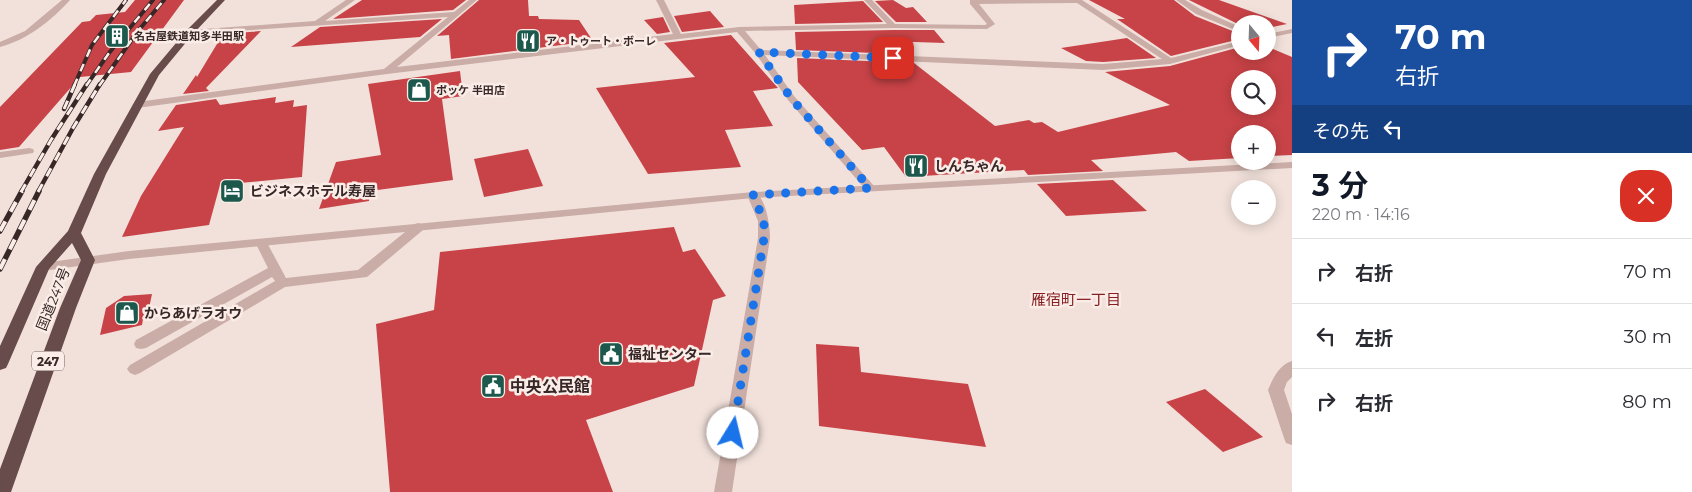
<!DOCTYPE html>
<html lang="ja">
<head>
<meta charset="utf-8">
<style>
	body { margin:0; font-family:Montserrat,"Noto Sans JP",sans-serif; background:#f7f7f7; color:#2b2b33; height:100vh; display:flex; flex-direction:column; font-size:19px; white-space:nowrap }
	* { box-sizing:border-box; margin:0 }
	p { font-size:16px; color:#7c7c81 }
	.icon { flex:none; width:28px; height:28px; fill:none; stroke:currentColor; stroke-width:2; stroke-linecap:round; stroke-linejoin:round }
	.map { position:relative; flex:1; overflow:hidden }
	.details { display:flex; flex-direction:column; background:#fff; width:400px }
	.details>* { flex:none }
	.banner { background:#1a4fa0; color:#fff; overflow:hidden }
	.needle { width:32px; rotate:161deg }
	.fabs { position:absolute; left:1231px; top:15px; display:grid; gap:10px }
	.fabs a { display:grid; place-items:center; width:45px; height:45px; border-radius:50%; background:#fff; box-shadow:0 2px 12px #0003; font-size:25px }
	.pin { position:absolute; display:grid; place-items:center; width:42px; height:42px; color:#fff; margin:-21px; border-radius:10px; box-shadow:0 2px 8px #0006 }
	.me { position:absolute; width:55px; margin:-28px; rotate:9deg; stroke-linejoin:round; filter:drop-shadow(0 0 4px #0008) }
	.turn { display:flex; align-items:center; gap:18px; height:105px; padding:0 20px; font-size:22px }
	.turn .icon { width:65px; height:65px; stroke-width:2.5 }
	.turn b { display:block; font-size:35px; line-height:42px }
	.then { display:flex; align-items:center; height:48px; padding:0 20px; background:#0003; gap:10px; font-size:19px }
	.round { display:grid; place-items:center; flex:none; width:52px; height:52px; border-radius:20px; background:#f7f7f7 }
	.headline { display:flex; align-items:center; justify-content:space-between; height:85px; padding:0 20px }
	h1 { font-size:30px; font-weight:700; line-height:38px; color:#111827 }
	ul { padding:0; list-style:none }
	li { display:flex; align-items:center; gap:15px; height:65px; padding:0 20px; border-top:1px solid #e1e1e2 }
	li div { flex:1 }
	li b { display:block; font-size:19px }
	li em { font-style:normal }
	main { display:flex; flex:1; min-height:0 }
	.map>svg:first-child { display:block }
	.building { fill:#c84347; fill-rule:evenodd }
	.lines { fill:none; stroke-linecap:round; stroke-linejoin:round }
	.service { fill:#caada6; fill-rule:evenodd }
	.minor { fill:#caada6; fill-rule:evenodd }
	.tertiary { fill:#caada6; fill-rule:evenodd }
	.trunk { fill:#684c4b; fill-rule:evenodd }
	.rail-far2-casing { stroke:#372827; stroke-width:4 }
	.rail-far1-casing { stroke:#372827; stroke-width:4.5 }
	.rail-casing { stroke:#372827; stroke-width:5.5 }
	.rail-far2 { stroke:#faece7; stroke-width:2.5; stroke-dasharray:8; stroke-linecap:butt }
	.rail-far1 { stroke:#faece7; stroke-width:3; stroke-dasharray:9; stroke-linecap:butt }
	.rail { stroke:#faece7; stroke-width:4; stroke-dasharray:11; stroke-linecap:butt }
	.route { stroke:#1a73e8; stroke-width:9; stroke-dasharray:0 16.2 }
	.labels { text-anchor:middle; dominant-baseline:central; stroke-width:5; stroke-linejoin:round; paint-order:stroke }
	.far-poi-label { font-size:11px; font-weight:bold; fill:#372827; stroke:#faece7; text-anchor:start }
	.shield { fill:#faece7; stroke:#726361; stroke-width:1 }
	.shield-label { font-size:12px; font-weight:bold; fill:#372827 }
	.poi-label { font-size:14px; font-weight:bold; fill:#372827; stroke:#faece7; text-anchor:start }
	.street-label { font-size:14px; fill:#372827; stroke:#faece7 }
	.neighbourhood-label { font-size:15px; fill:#871f22; stroke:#faece7 }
	.near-poi-label { font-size:16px; font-weight:bold; fill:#372827; stroke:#faece7; text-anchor:start }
</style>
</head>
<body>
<main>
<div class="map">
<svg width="1292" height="492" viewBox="0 0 1292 492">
	<rect width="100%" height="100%" fill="#f2e1db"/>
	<g class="building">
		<path d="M135,0h49l-53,72 -51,5 -61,70 -19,3v-43l82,-85 8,-1 6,-6 29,-3z"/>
		<path d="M362,0h104l-13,10 -120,9z"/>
		<path d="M479,0h49l1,16h9l1,3 40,1 14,21 -142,18 -2,-24 -12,1z"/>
		<path d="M893,0l13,8 7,-1 14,15h-31l-21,-21z"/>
		<path d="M1089,0h85l21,16 45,18v5l-69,17 -54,-37h8z"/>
		<path d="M1189,0h30l68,24 -19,4v-4l-28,1z"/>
		<path d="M863,1l20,21 -88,2 -1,-19z"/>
		<path d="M710,11l14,16 -42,5 -8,-16z"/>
		<path d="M663,17l7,15 -13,2 -13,-14z"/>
		<path d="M442,19l-22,18 -129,10 29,-20z"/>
		<path d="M893,30h41l11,13 -61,-2 17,13 -105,-4 -1,-18z"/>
		<path d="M261,31l-55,57 3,3 -26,3 13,-19 1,2 26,-43z"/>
		<path d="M731,35l47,53 -25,3 20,35 -48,4 16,37 -93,7 -52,-86 99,-11 -31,-34z"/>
		<path d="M1127,38l29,20 -53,4 -17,-1 -25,-13z"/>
		<path d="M1240,47v4h28v-4l24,10v98l-24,1v-22h-28v24l-51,3 -13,-9 -85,8 12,11 -75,4 -4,-5 -118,7 -22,-30 -22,3 -64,-68 -1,-24 117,5 81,63 34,-6 5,3 8,-1 16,10 112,-27 -65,-33 65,-6zM1240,79h28v27h-28z"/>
		<path d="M460,71l3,25 -21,3 11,81 -83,11 -1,10 -50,8 17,-47 45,-7 -13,-71z"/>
		<path d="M276,97l-1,6 19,-3 -1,7 14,-2 -5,72 -82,8 -11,40 -87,12 19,-41 43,-69 -26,4 18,-26 40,-6 4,6z"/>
		<path d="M528,149l15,37 -59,11 -10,-38z"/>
		<path d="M1113,180l34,31 -81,5 -29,-32z"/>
		<path d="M674,227l9,25 12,-3 31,47 -13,4 -19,86 -108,34 27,72h-223l-14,-168 58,-14 6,-58z"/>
		<path d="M152,294l-5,24 -4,1 -1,6 -42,10 6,-27 18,-12z"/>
		<path d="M816,344l43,3 2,25 107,12 18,63 -167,-21z"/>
		<path d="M1205,389l58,48 -40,15 -57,-50z"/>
	</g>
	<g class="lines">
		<path class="service" d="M419,223l6,4 -2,3 -56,47 -82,10 -145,86 -5,2 -5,-2 -3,-4 3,-4 145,-84 -3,-4 -126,71 -5,1 -5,-1 -2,-4 2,-4 132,-72 -13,-26 2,-3h8l21,39 72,-8 57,-46z"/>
		<g class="minor">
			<path d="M62,0h8c-19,21 -43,40 -70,47v-5l25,-11z"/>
			<path d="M346,0h9l-30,21 129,-9 15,-12h8l-80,67 276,-33 -17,-34h8l17,34 58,-7 148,-3 -23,-24h8l23,24 90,1 2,-1 -17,-20v-4h112l89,58 69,-17v4l-70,19 -67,6 -338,-15 29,41 80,90 2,2 -2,2h-8l-78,-90 -32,-46 -19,-22 -350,42 -250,34 -5,-3 5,-3 247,-33 64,-52 -258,17 -4,-2 4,-2 125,-9zM1077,3l85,56 -59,5 -342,-14 -16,-19 148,-3 94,1 8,-5 -16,-20z"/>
			<path d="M1176,0h9l17,10 38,17v5l-44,-18z"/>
			<path d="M1292,29v4l-24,5v-4z"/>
			<path d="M29,148l4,1 1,2 -1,2 -33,5v-6z"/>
			<path d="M753,192c13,3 17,34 17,46l-38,254h-18l44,-254v-17l-11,-26z"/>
			<path d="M1292,361v16l-5,5 -3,8 8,24v31l-6,-2 -2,-5 -16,-48c5,-12 11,-25 24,-29z"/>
		</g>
		<path class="tertiary" d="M1292,162v6l-539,30 -624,61 -86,12 -6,-4 6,-4 86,-12 624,-59z"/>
		<path class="trunk" d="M217,0h8l-32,34 -34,41 -53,99 -25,59 14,27 -19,48 -65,184h-11v-23l60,-161 21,-48 -9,-17 -23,26 -41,95 -2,4 -6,2v-24l36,-79 32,-36 26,-57 56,-100 37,-44z"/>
		<defs>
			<g id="rail-far2">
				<path d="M74,86l18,-41 34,-45"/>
				<path d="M86,86l23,-33 44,-53"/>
				<path d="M99,86l39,-55 26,-31"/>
			</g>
			<g id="rail-far1">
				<path d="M64,109l11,-25"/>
				<path d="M21,192l30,-52 36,-56"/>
				<path d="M38,192l35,-64 27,-44"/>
			</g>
			<g id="rail">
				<path d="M0,231l22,-40"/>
				<path d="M0,269l39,-78"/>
			</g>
		</defs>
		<use href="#rail-far2" class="rail-far2-casing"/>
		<use href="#rail-far1" class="rail-far1-casing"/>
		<use href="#rail" class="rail-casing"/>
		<use href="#rail-far2" class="rail-far2"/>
		<use href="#rail-far1" class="rail-far1"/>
		<use href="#rail" class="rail"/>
	</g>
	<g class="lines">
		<path class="route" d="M733,433l31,-195v-17l-11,-26 117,-7 -79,-90 -32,-46 134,6"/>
	</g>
	<defs>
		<symbol id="building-square" viewBox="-11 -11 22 22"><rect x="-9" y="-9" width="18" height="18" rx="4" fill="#1c594c" stroke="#faece7"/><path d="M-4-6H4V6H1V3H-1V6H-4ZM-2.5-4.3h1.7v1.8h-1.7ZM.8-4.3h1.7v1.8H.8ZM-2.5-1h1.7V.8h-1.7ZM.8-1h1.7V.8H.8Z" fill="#fff"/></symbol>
		<symbol id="restaurant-square" viewBox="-11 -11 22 22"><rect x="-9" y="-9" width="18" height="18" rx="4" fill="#1c594c" stroke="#faece7"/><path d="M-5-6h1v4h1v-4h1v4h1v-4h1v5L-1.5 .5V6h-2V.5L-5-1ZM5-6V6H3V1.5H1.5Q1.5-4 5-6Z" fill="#fff"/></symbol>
		<symbol id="shop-square" viewBox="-11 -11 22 22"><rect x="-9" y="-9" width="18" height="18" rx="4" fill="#1c594c" stroke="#faece7"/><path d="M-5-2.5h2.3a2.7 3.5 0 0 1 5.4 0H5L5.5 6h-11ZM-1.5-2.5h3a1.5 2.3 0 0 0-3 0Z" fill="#fff"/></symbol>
		<symbol id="hotel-square" viewBox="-11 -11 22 22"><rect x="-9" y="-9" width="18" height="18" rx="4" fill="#1c594c" stroke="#faece7"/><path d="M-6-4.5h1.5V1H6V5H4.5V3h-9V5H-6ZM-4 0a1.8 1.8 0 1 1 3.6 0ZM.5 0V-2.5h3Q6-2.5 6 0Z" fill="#fff"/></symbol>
		<symbol id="civic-square" viewBox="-11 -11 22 22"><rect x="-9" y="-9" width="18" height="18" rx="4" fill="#1c594c" stroke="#faece7"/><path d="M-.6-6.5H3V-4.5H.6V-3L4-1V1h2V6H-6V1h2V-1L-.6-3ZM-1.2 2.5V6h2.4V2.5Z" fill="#fff"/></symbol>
	</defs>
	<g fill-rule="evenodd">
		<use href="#building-square" x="103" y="22" width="28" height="28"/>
		<use href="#restaurant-square" x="514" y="27" width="28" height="28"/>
		<use href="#shop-square" x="405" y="76" width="28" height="28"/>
		<use href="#restaurant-square" x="902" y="152" width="28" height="28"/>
		<use href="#hotel-square" x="218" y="177" width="28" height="28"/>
		<use href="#shop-square" x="113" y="299" width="28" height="28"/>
		<use href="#civic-square" x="597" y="340" width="28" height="28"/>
		<use href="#civic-square" x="479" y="372" width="28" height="28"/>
	</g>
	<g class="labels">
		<g class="far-poi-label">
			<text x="134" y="36">名古屋鉄道知多半田駅</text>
			<text x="546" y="41">ア・トゥート・ボーレ</text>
			<text x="436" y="90">ポッケ 半田店</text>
		</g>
		<rect class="shield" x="32" y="351.5" width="32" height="19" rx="4"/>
		<g class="shield-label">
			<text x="48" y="361">247</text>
		</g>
		<g class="poi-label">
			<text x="934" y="166">しんちゃん</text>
			<text x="250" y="191">ビジネスホテル寿屋</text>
			<text x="144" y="313">からあげラオウ</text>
			<text x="628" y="354">福祉センター</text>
		</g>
		<g class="street-label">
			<text transform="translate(53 299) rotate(-68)">国道247号</text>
		</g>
		<g class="neighbourhood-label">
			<text x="1076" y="299">雁宿町一丁目</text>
		</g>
		<g class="near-poi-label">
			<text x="510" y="386">中央公民館</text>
		</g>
	</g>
</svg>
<div class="fabs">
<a><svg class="needle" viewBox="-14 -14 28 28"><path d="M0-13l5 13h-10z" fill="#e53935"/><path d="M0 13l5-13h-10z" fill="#7c7c81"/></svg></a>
<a><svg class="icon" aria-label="search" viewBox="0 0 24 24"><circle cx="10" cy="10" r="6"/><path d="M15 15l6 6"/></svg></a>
<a>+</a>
<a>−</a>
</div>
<div class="pin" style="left:893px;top:58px;background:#d93025"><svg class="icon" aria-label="arrive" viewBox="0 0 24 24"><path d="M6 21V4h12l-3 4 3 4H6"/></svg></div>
<svg class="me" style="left:733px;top:433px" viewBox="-20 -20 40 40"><circle r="19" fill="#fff"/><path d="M0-13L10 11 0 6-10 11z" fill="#1a73e8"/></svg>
</div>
<section class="details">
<div class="banner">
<div class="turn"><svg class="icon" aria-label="right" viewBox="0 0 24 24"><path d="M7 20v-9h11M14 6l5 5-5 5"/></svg><div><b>70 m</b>右折</div></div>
<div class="then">その先<svg class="icon" aria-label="left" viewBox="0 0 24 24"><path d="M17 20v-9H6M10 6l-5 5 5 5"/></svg></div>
</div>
<div class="headline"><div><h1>3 分</h1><p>220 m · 14:16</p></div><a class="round" style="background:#d93025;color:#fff"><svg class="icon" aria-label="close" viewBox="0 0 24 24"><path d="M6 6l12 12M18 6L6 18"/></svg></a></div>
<ul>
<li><svg class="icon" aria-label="right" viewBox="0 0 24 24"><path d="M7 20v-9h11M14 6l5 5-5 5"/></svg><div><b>右折</b></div><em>70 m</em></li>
<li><svg class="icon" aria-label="left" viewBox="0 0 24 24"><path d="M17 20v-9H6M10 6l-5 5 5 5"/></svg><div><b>左折</b></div><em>30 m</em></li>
<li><svg class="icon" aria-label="right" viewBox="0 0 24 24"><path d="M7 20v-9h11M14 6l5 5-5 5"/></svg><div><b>右折</b></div><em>80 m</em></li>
</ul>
</section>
</main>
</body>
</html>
